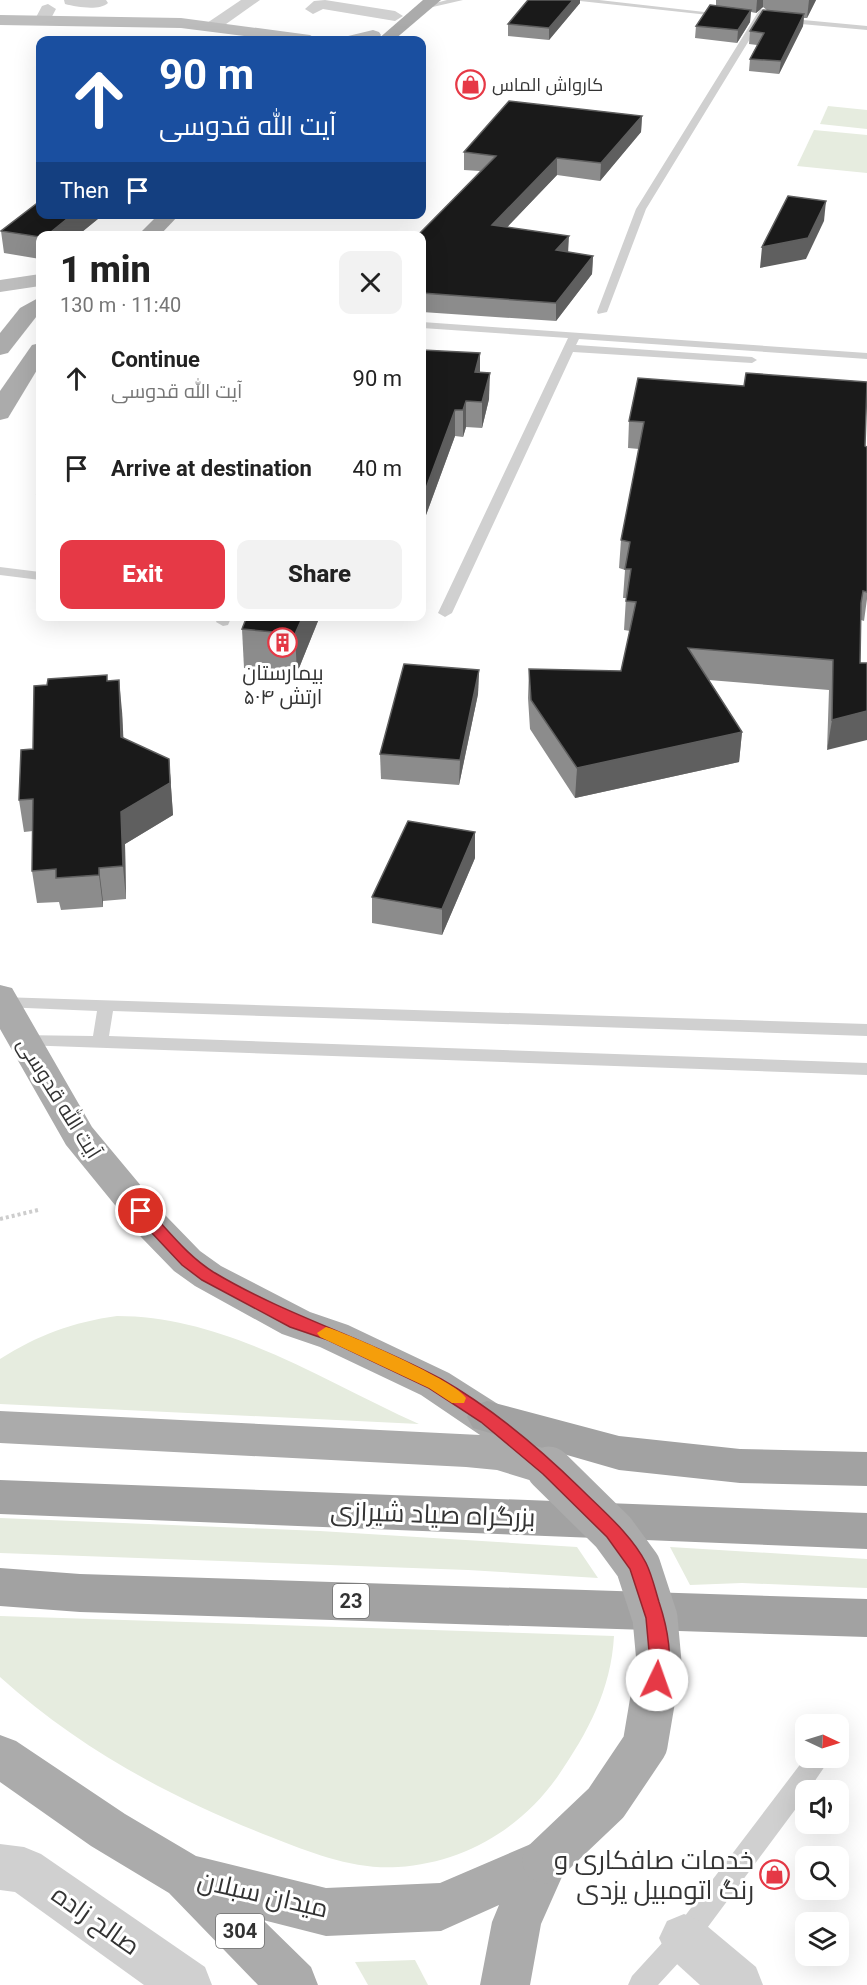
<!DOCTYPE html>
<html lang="en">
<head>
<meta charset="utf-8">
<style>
	body { margin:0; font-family:Roboto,Cairo,sans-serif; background:#f2f2f2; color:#222; height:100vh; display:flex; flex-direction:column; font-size:22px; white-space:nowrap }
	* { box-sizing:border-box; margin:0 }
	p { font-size:20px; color:#767676 }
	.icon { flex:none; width:33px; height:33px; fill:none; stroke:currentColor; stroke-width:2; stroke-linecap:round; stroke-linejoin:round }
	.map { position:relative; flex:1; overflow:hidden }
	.panel { position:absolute; left:36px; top:231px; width:390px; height:390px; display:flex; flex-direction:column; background:#fff; border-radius:12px; box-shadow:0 6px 24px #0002 }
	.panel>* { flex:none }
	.top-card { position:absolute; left:36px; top:36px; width:390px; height:183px; border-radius:12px; box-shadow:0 6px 24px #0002; background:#1a4fa0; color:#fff; overflow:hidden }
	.needle { width:39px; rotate:94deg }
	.buttons { position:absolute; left:795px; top:1714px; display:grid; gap:12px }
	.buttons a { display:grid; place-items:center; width:54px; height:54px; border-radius:12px; background:#fff; box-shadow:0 6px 24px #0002; font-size:30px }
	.pin { position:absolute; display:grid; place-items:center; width:51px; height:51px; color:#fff; margin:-26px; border:3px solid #fff; border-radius:50%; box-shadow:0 2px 6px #0007 }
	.me { position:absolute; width:66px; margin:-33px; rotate:3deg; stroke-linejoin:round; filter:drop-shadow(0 0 4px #0008) }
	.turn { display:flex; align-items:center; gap:21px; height:126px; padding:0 24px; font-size:27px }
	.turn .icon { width:78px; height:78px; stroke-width:2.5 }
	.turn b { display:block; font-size:42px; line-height:51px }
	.then { display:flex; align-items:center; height:57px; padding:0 24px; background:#0003; gap:12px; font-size:22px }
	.round { display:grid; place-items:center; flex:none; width:63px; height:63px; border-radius:12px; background:#f2f2f2 }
	.head { display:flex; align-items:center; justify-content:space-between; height:102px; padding:0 24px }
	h1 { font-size:36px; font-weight:800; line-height:45px }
	.primary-button { display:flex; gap:12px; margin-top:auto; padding:12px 24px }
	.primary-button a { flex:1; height:69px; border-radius:12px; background:#e63946; color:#fff; font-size:24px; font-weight:800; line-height:69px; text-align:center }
	.primary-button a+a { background:#f2f2f2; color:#222 }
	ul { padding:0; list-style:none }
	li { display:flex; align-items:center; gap:18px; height:90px; padding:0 24px }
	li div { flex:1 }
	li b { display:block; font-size:22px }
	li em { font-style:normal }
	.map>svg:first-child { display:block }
	.green { fill:#e6ecdf }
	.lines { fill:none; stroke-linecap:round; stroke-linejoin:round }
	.path { stroke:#cdcdcd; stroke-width:4; stroke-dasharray:3 3; stroke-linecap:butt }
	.service { fill:#d0d0d0; fill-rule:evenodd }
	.minor { fill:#d0d0d0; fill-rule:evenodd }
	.secondary { fill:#bdbdbd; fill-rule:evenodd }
	.primary { fill:#ababab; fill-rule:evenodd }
	.trunk { fill:#a2a2a2; fill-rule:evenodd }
	.primary-bridge { stroke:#ababab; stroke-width:45 }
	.wall { fill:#8c8c8c }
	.shaded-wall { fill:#5f5f5f }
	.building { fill:#1a1a1a; stroke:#5f5f5f; stroke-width:1.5 }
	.route { fill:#e63946; stroke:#96252e; stroke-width:1.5 }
	.slow { fill:#f59e0b }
	.labels { text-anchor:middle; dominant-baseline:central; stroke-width:6; stroke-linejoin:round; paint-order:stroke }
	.far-poi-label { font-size:18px; fill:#333; stroke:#fff; text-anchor:start }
	.shield { fill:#fff; stroke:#707070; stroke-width:1.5 }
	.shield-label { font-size:20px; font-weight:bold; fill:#333 }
	.poi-label { font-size:21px; fill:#333; stroke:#fff }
	.street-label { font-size:21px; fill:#333; stroke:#fff }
	.near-street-label { font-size:26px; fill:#333; stroke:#fff }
	.near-poi-label { font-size:26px; fill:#333; stroke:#fff; text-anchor:end }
</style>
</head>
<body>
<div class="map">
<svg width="867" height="1985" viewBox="0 0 867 1985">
	<rect width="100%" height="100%" fill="#fff"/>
	<g class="green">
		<path d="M828,106l39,4v19l-47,-5z"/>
		<path d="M814,130l53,5v38l-70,-7z"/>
		<path d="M117,1316c109,0 206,65 302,108l-419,-20v-45c38,-24 73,-37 117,-43z"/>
		<path d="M0,1518l320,13 257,16 21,31 -130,-8 -468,-17z"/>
		<path d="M670,1547l197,12v29l-125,-5 -52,2z"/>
		<path d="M0,1616l614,20c-3,54 -26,96 -56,140 -37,53 -95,87 -160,91 -43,3 -87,-14 -127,-30 -98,-38 -193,-89 -271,-160z"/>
		<path d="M415,1960l13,25h-60l-13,-23z"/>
	</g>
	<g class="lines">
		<path class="path" d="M0,1219l38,-9"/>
		<g class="service">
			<path d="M447,0h16l-39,9 -4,-2z"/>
			<path d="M571,0h28l132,15 -4,2z"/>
			<path d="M760,9l7,2 -121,198 -39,103 -9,2 -1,-2 39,-103z"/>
			<path d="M782,18l85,8v4l-88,-8z"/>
			<path d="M422,322l445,31v6l-288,-20 -3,6 176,12 5,3 -5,3 -179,-11 -121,261 -7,4 -7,-4 130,-275 -146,-10z"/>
			<path d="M0,567l40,5v8l-40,-5z"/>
			<path d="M219,616h13l-4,9 -5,1 -7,-4z"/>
			<path d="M0,997l867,27v12l-754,-25 -4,25 758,27v12l-845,-30 -6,-2 -2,-4 2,-4 77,1 4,-25 -94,-4h-3z"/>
			<path d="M805,1758h16l4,8 -17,25h-2v4l-113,152 -35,38h-30l4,-9 43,-47z"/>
		</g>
		<g class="minor">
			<path d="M64,0h42l2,3c-9,8 -31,4 -43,1z"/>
			<path d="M241,0h19l-41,29h-12l-2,-3 2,-3z"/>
			<path d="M325,0l70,11 8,5 -8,5 -72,-12 -10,5 -8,-5 9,-8z"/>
			<path d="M48,4l8,5 -8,15h-12l-2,-3 8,-15z"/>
			<path d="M0,1844l24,3 17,7 164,113 7,18h-68l-129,-93 -15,-2z"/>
			<path d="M684,1914l17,7 55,46 7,18h-63l-33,-30 -8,-17 8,-17z"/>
		</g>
		<g class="secondary">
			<path d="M0,15l181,3 129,17 8,5h-41l-96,-12 -181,-3z"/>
			<path d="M373,30l6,2 2,3 -2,3 -37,2 2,-3z"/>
			<path d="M40,274v12l-40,6v-12z"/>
		</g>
		<g class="primary">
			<path d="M423,0h18l-47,40h-17z"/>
			<path d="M159,214h21l-21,22h-22z"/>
			<path d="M40,297v15l-32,41 -8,2v-22l20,-25z"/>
			<path d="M40,343v22l-32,53 -8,2v-29l32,-46z"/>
			<path d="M0,985l12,3 80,139 75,90 33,34 21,15 89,46 38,13 101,48 52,33 63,51 6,12 -6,12 -15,5 -52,-16 -31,-3 -466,-24v-32l480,24 -59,-40 -101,-48 -38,-13 -87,-48 -21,-15 -33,-34 -75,-92 -66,-116z"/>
			<path d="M0,1735l16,6 109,73 71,42 130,32 114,-5 105,-45 17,7 7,16 -28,63 -11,61h-50l12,-63 7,-17 -58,26 -115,5 -63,-16 48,47 7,18h-60l-89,-92 -78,-47 -91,-64z"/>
		</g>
		<g class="trunk">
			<path d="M487,1401l132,35 121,13 127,3v34l-127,-3 -121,-13 -146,-42 -6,-11 6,-11z"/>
			<path d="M0,1480l867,33v36l-867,-35z"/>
			<path d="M0,1568l80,6 787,25v38l-787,-25 -80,-6z"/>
		</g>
		<path class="primary-bridge" d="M545,1861l61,-58 39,-58 14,-83 -4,-44 -17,-52 -25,-34 -64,-63"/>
	</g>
	<g class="wall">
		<path d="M528,0h52v3l-31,37 -41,-4v-12z"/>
		<path d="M716,0h100l-9,18h-3l-1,8 -24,48 -30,-3 1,-12 7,-14 -8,-1 1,-13 18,-20 -5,-4 -7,6 -5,-1 -1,10 -13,21 -42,-5 1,-12 20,-20z"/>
		<path d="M642,116l-1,16 -41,49 -43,-6 -50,52 61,25 25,4 -1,18 -36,47 -134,-9v-76l58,-65 -16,-1v-18z"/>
		<path d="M104,214l-27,22h-37v23l-36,-6 -3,-22z"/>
		<path d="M422,350l58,3v19l9,27 -7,29 -16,-1 -3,10 -8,-1 -33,90z"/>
		<path d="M638,378l229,69v152l-3,22 -3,-1 -34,130 2,-60 -120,-10 33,52 -3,30 -164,36 -45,-69 -2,-31 1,-29 92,2 9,-40 -6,-1 2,-32h-3l2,-28 -6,-2 2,-28 18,-91 -11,-1 1,-27z"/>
		<path d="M40,487v27h-1l-2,-20z"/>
		<path d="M247,616h73l-23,57 -53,-5 -2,-39z"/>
		<path d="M479,670l-1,24 -19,91 -78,-6 -1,-25z"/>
		<path d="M108,681l14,30 1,27 46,21 4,56 -48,29 1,55 -23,2v6l-42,3 -2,-8 -22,1 -5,-32 1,-40 -9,1 -5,-32z"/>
		<path d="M475,858l-33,77 -70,-12v-26z"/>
	</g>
	<g class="shaded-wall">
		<path d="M573,0h7v3l-31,37v-12z"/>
		<path d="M757,0h6v7l-7,6z"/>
		<path d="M809,0h7l-9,18z"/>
		<path d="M751,10l-1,12 -13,21 1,-13z"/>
		<path d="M804,14l-1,12 -24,48 2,-13z"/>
		<path d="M642,116l-1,16 -41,49 1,-18z"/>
		<path d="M557,158v17l-65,68v-18z"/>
		<path d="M826,201l-2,20 -18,38 -46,9 2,-21z"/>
		<path d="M73,214h31l-27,22h-31z"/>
		<path d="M569,236l-1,18 -12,-4z"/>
		<path d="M593,256l-1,18 -36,47v-18z"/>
		<path d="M480,353v26l-5,-7z"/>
		<path d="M490,373l-1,26 -7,29v-26z"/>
		<path d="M466,401v26l-3,10v-27z"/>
		<path d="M455,410v26l-33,90v-27z"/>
		<path d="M303,616h17l-23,57 -2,-39z"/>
		<path d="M479,670l-1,24 -19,91 1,-25z"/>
		<path d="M119,680l3,31 3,57 -4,-31z"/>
		<path d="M867,711v29l-40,10 5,-30z"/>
		<path d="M742,732l-3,30 -164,36 2,-30z"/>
		<path d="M169,759l4,56 -48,29 1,55 -3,-33 -2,-54z"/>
		<path d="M475,832v26l-33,77v-26z"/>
		<path d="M99,868l4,33v6l-4,-32z"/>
	</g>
	<g class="building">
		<path d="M528,0h45l-24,28 -41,-4z"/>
		<path d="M710,5l41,5 -13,20 -42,-4z"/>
		<path d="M763,10l41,4 -23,47 -31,-2 14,-26 -14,-2z"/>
		<path d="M509,101l133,15 -41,47 -44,-5 -65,67 77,11 -13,14 37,6 -37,47 -134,-10v-57h-5l79,-80 -32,-4z"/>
		<path d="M788,196l38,5 -18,37 -46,9z"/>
		<path d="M40,201v13h33l-27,22h-6v1l-39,-6z"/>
		<path d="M422,350l58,3 -5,19 15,1 -8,29 -16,-1 -3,9h-8l-33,89z"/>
		<path d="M746,373l121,9 -2,64 2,1v145l-4,-1 -2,12 -1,60h7v48l-35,9 1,-60 -145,-12 54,84 -165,36 -46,-68 -2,-31 92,2 15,-69 -10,-1 5,-32h-6l5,-27 -9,-2 23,-118 -15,-1 9,-43 106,8z"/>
		<path d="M40,487v7h-3z"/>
		<path d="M247,616h56l-8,18 -53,-5z"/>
		<path d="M404,664l75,6 -19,90 -80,-6z"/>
		<path d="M107,675v6l12,-1 2,57 48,22 1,24 -49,29 2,54 -24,2v7l-43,3v-9l-24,2 1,-72 -14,1 2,-50 12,-1 1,-63 13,-1 1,-6z"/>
		<path d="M408,821l67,11 -33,77 -70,-12z"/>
	</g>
	<path class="route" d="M141,1205l5,2c21,22 42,50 69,66 72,43 153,66 226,106 51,29 97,68 139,109 23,23 51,46 66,75 6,12 9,26 13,39 8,24 16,60 5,84l-7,3 -7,-3 -2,-6 2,-18 -4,-44 -16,-49 -23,-32 -64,-63 -62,-52 -52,-34 -101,-48 -38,-13 -88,-47 -20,-15 -47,-50 -2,-4 2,-4z"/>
	<path class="slow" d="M326,1327c21,6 132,55 140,71l-2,5h-12l-23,-15 -109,-51 -3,-4z"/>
	<defs>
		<symbol id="shop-ring" viewBox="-11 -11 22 22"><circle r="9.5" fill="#fff" stroke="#e63946" stroke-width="1.5"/><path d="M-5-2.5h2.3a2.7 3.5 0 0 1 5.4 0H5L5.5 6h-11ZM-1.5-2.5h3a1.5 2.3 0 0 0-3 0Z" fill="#e63946"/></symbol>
		<symbol id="building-ring" viewBox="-11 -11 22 22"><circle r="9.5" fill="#fff" stroke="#e63946" stroke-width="1.5"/><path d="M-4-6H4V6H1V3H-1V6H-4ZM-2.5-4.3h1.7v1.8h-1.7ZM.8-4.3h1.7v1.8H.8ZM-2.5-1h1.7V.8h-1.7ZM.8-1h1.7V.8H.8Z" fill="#e63946"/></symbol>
	</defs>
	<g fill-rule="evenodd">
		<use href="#shop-ring" x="454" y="68" width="33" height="33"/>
		<use href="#building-ring" x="266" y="626" width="33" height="33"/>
		<use href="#shop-ring" x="758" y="1858" width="33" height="33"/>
	</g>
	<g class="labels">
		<g class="far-poi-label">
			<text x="492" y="84">کارواش الماس</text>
		</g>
		<g class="shield">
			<rect x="333" y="1584" width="36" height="34" rx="4.5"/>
			<rect x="216" y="1914" width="48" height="34" rx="4.5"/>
		</g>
		<g class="shield-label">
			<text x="351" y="1601">23</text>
			<text x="240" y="1931">304</text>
		</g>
		<g class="poi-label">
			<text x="283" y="673">بیمارستان<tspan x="283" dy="24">۵۰۴ ارتش</tspan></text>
		</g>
		<g class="street-label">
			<text transform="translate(59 1098) rotate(58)">آیت الله قدوسی</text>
		</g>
		<g class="near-street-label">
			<text transform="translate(433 1514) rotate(2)">بزرگراه صیاد شیرازی</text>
			<text transform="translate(263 1894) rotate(13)">میدان سبلان</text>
			<text transform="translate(96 1920) rotate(35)">صالح زاده</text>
		</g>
		<g class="near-poi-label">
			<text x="754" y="1860">خدمات صافکاری و<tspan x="754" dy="30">رنگ اتومبیل یزدی</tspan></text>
		</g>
	</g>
</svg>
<div class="buttons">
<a><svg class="needle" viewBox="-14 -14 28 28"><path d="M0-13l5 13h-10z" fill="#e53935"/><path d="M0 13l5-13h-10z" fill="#767676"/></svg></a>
<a><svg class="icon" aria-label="sound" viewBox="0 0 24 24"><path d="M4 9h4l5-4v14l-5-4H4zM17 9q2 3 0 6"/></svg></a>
<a><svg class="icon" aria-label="search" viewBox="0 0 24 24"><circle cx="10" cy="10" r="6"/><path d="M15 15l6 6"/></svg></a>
<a><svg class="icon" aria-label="layers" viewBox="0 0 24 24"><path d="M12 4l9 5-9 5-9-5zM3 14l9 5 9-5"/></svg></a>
</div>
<div class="pin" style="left:141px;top:1211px;background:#d93025"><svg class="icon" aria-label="arrive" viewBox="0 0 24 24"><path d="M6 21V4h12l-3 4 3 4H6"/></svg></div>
<svg class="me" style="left:657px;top:1680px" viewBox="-20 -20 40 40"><circle r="19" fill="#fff"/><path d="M0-13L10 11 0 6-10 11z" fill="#e63946"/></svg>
<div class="top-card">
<div class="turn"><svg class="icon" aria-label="ahead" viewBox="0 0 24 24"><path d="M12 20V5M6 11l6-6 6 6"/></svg><div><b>90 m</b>آیت الله قدوسی</div></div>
<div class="then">Then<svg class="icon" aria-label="arrive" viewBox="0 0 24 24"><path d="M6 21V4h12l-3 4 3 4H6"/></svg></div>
</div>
<section class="panel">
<div class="head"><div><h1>1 min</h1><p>130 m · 11:40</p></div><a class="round"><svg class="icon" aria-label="close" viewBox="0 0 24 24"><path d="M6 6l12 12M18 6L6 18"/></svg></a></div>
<ul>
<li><svg class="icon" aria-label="ahead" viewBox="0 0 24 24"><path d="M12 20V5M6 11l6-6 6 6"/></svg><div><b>Continue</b><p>آیت الله قدوسی</p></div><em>90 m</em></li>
<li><svg class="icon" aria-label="arrive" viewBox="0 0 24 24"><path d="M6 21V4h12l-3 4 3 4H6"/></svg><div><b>Arrive at destination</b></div><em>40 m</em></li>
</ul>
<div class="primary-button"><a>Exit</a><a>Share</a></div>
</section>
</div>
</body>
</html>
